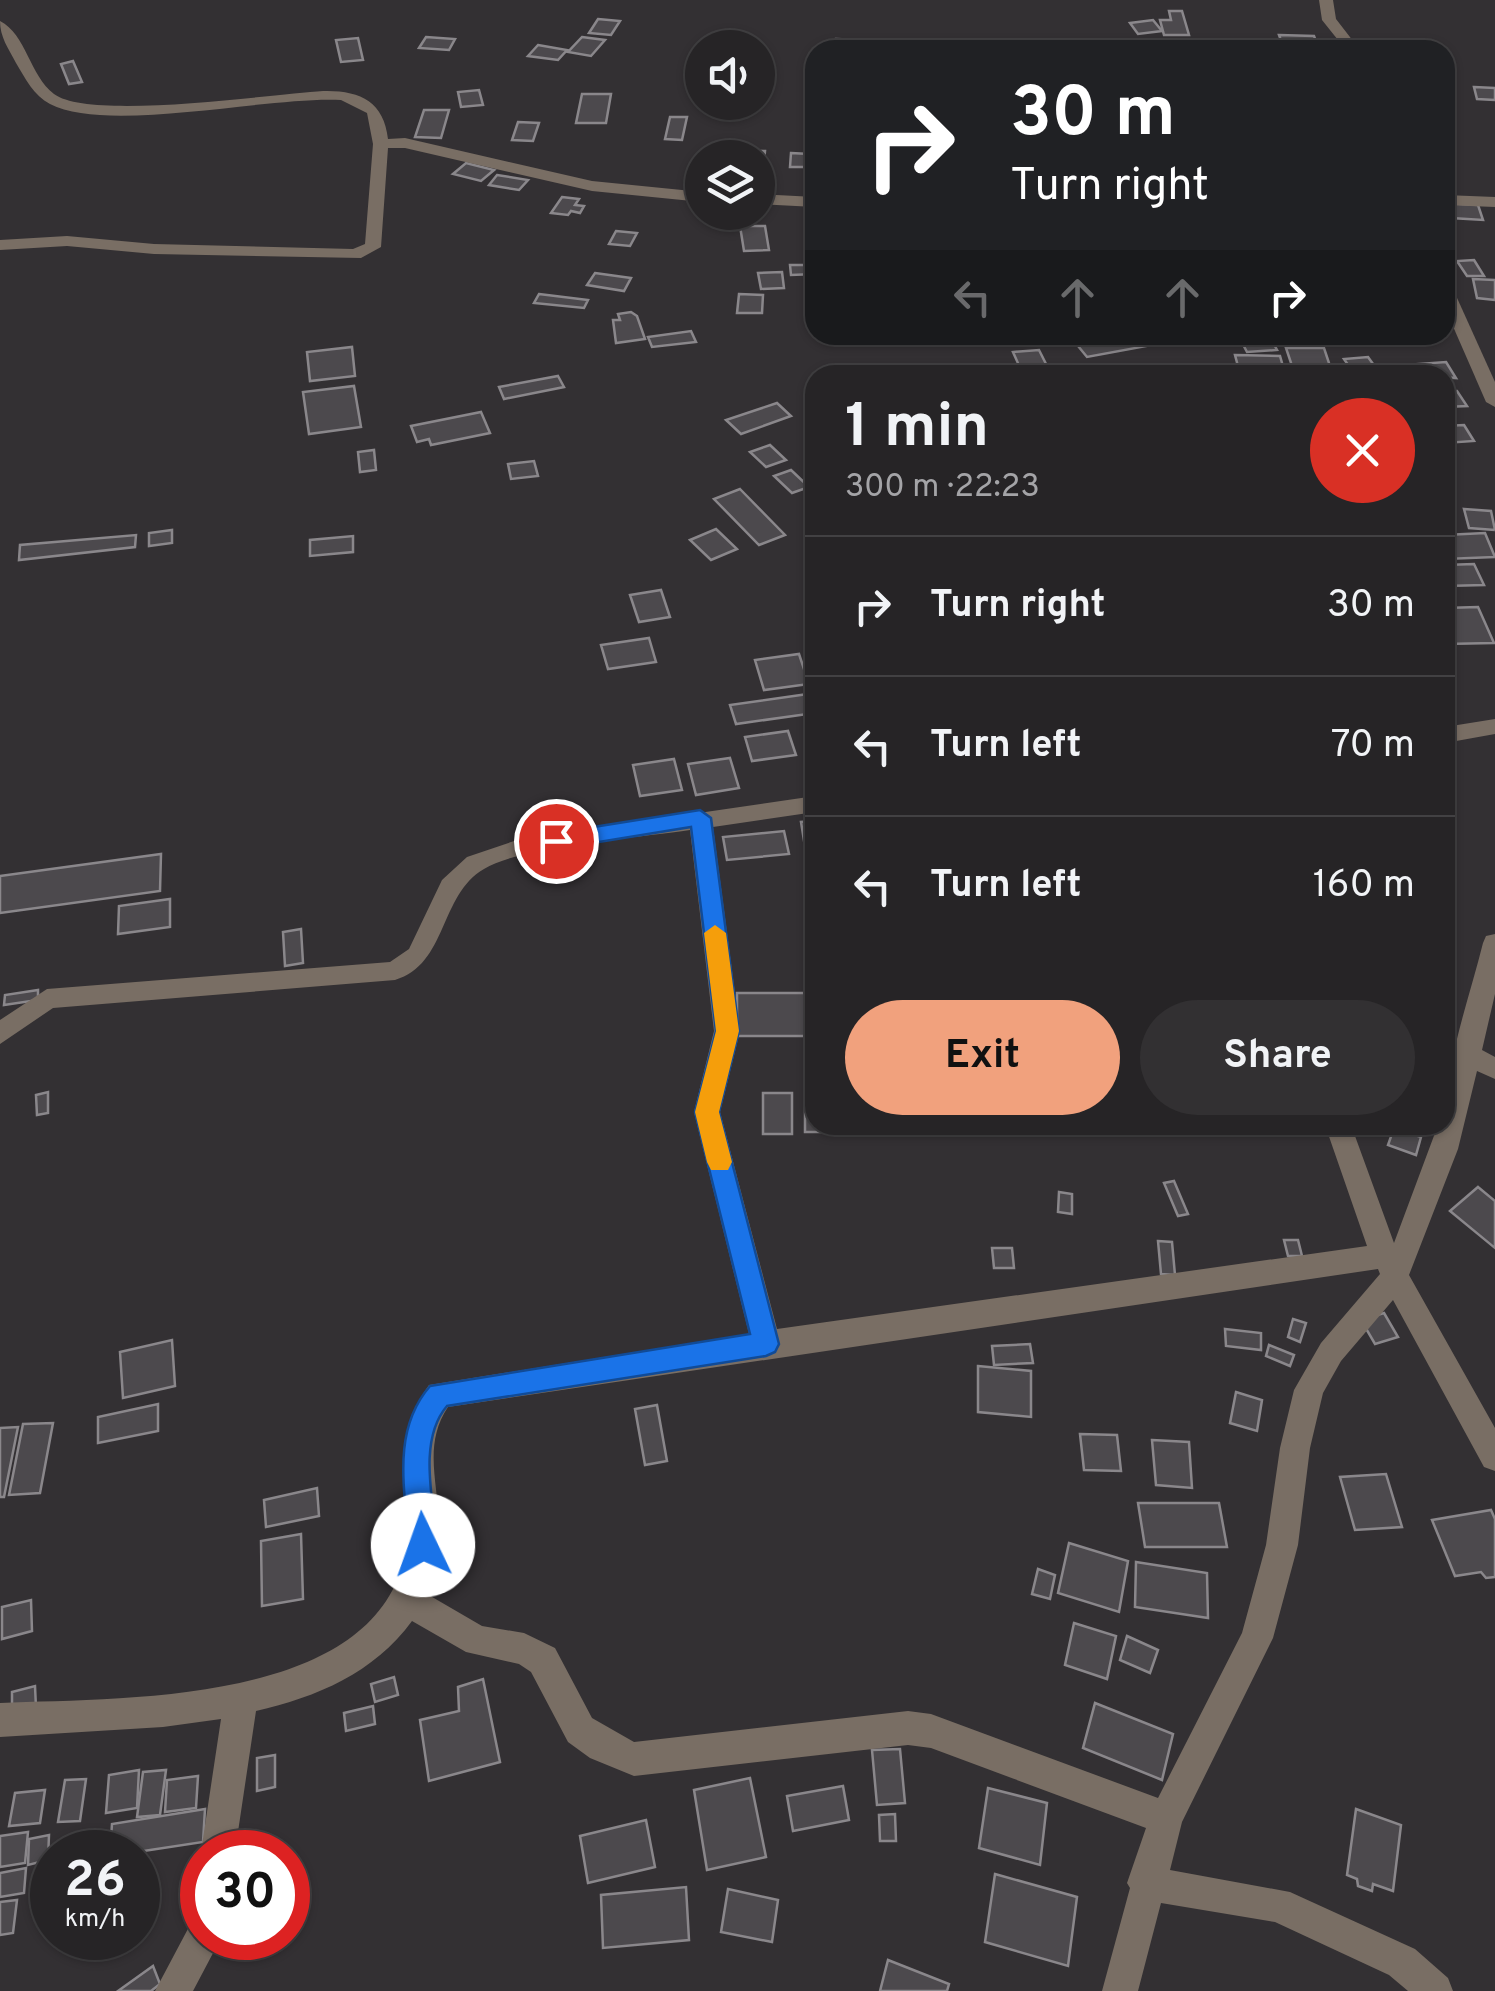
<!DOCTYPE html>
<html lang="en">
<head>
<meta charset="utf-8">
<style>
	body { margin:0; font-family:Overpass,sans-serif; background:#323032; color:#f1f3f6; height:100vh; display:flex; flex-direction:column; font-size:38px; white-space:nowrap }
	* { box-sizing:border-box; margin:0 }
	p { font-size:32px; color:#a4a4a7 }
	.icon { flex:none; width:55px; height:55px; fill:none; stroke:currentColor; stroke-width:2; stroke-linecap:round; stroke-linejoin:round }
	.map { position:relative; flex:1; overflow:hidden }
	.details { position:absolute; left:805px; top:365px; width:650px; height:770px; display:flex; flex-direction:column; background:#262426; border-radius:30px; box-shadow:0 2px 8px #0004,0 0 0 2px #424143 }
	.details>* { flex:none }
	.guide { position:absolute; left:805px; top:40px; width:650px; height:305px; border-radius:30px; box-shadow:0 2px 8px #0004,0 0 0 2px #424143; background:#202124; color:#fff; overflow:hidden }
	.controls { position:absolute; left:685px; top:30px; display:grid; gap:20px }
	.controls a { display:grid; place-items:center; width:90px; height:90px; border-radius:50%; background:#262426; box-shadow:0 2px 8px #0004,0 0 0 2px #424143; font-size:50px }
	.speed { position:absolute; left:30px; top:1830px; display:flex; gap:20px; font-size:50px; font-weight:700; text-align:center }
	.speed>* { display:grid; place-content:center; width:130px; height:130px; border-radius:50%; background:#262426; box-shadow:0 2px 8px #0004,0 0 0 2px #424143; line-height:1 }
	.speed small { font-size:25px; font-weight:400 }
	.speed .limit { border:15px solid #d22; background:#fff; color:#111 }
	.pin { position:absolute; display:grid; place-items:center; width:85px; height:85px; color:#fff; margin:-42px; border:5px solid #fff; border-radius:50%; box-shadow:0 2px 10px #0007 }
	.me { position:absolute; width:110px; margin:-55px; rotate:357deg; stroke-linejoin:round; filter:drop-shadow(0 0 8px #0008) }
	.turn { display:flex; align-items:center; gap:35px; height:210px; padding:0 40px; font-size:45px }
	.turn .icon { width:130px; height:130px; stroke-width:2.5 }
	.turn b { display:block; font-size:70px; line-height:85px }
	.lanes { display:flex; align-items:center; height:95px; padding:0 40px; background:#0003; justify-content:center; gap:50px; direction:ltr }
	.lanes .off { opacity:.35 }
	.round { display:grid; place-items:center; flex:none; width:105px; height:105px; border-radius:52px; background:#323032 }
	.summary { display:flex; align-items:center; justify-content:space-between; height:170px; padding:0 40px }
	h1 { font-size:60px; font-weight:700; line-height:75px }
	.action { display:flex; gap:20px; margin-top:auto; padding:20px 40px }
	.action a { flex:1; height:115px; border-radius:60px; background:#f1a17d; color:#111; font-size:40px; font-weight:700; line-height:115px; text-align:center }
	.action a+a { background:#323032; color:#f1f3f6 }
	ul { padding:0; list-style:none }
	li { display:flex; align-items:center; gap:30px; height:140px; padding:0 40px; border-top:2px solid #424143 }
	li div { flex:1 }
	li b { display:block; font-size:38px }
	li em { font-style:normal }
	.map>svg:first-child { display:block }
	.building { fill:#4c494d; stroke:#8a878b; stroke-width:2.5 }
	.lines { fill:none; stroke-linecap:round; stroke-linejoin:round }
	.minor { fill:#796e64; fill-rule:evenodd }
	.route { fill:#1a73e8; stroke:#114b97; stroke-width:2.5 }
	.slow { fill:#f59e0b }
</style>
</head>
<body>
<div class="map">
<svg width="1495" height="1991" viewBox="0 0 1495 1991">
	<rect width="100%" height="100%" fill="#333033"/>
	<g class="building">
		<path d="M1169,11h13l7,24h-25l-4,-15h11z"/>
		<path d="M598,19l22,2 -9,14 -22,-2z"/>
		<path d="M1153,20l9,11 -24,3 -8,-11z"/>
		<path d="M1279,35l35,1 4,10h-35z"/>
		<path d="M426,37l29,2 -6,11 -30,-2z"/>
		<path d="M582,37l23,3 -14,16 -23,-4z"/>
		<path d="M358,38l5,22 -22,2 -5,-22z"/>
		<path d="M836,39l48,2 -1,9h-48z"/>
		<path d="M538,45l29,5 -9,10 -30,-4z"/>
		<path d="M73,61l9,21 -13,2 -8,-20z"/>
		<path d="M1474,87l21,1v12l-18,-1z"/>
		<path d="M479,90l4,15 -22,2 -3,-15z"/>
		<path d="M582,94h29l-5,29h-30z"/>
		<path d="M424,110h25l-8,28 -26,-1z"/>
		<path d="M670,117h17l-5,23 -17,-1z"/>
		<path d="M518,122l21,1 -6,18 -21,-1z"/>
		<path d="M729,150l36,1 -1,12h-6v-5h-30z"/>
		<path d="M791,153l18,1v13h-19z"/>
		<path d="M466,163l28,7 -13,11 -28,-7z"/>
		<path d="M497,175l31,5 -9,10 -30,-5z"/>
		<path d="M562,197l17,2 -4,6 9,1 -4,7 -9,-2 -3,4 -17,-2z"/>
		<path d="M1446,203l32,2 5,15 -32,-2z"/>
		<path d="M740,226h25l4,24 -25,1z"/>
		<path d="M616,231l21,2 -7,13 -21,-2z"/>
		<path d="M1474,260l10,16h-17l-10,-15z"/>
		<path d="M790,265h24l1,9 -24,1z"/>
		<path d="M782,272l2,16 -23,1 -3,-16z"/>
		<path d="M595,273l36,5 -7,13 -37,-6z"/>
		<path d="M1473,279l22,1v20l-18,-2z"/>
		<path d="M539,294l49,6 -4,8 -50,-5z"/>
		<path d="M739,294l24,1 -1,18h-25z"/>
		<path d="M631,312l6,4 8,23 -29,4 -3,-23h7l-2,-6z"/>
		<path d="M691,331l5,11 -44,5 -4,-10z"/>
		<path d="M1103,335h41l8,10 -65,12 -13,-16z"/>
		<path d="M1238,335h31l8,15 -30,2z"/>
		<path d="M352,347l3,29 -45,5 -3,-29z"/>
		<path d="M1286,348h38l6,18h-38z"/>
		<path d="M1039,350l9,18 -27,2 -8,-18z"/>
		<path d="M1235,355l45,1 4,14h-45z"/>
		<path d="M1368,357l13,18h-26l-11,-16z"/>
		<path d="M1446,362l10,16 -46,-3 -6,-10z"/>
		<path d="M558,376l6,11 -60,12 -5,-12z"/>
		<path d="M354,386l7,41 -52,7 -6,-42z"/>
		<path d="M1445,391h12l10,15 -22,1z"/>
		<path d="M777,403l14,13 -50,18 -15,-14z"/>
		<path d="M481,412l9,21 -59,12 -2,-6 -12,3 -6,-16z"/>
		<path d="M1464,425l10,16 -29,2v-17z"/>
		<path d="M770,445l16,15 -20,7 -16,-15z"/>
		<path d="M374,450l2,20 -16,2 -2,-20z"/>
		<path d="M534,461l4,15 -27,3 -3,-15z"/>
		<path d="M791,470l18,17 -17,6 -18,-17z"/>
		<path d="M740,489l45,46 -26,10 -45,-46z"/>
		<path d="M1464,509l27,2 4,19 -26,-2z"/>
		<path d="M716,529l21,20 -26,11 -21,-20z"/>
		<path d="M172,530v13l-23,3v-13z"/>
		<path d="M1485,533l10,24 -50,2v-24z"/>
		<path d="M136,535l-1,12 -116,13 1,-15z"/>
		<path d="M353,536v16l-43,4v-16z"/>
		<path d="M1474,564l10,21 -39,1v-21z"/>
		<path d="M661,590l9,27 -31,5 -9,-27z"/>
		<path d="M1478,607l16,36 -49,1v-36z"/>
		<path d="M649,638l7,24 -48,7 -7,-24z"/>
		<path d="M799,654l10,30 -45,6 -9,-30z"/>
		<path d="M815,693v20l-79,11 -6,-19z"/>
		<path d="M788,731l8,24 -44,6 -7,-24z"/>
		<path d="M730,758l9,30 -43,7 -8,-31z"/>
		<path d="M674,759l8,31 -42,6 -7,-31z"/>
		<path d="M815,821v25l-10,1 -4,-25z"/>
		<path d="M784,831l5,23 -62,6 -4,-23z"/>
		<path d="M161,854l-1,37 -160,22v-37z"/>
		<path d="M170,899v28l-52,7 1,-28z"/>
		<path d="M301,929l2,34 -18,3 -2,-34z"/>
		<path d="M38,990v10l-34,5 1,-10z"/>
		<rect x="737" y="993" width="78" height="43"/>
		<path d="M806,1047h9v33h-8z"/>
		<path d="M48,1092v21l-11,2 -1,-20z"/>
		<path d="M805,1092h10v33h24l1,7h-35z"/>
		<rect x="763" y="1093" width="29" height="41"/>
		<path d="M1394,1128l27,9 -5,18 -28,-10z"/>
		<path d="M1174,1181l14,33 -10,2 -14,-33z"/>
		<path d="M1478,1187l17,14v47l-45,-37z"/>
		<path d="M1059,1192l13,2v20l-14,-2z"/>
		<path d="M1284,1240h14l4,16h-14z"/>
		<path d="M1158,1241l14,1 3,33 -14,-1z"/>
		<path d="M992,1248h20l2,20h-20z"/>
		<path d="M1384,1313l14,24 -23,7 -14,-24z"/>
		<path d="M1293,1319l13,4 -6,19 -12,-5z"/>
		<path d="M1225,1329l36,4v17l-35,-4z"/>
		<path d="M172,1340l3,46 -52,12 -3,-46z"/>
		<path d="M1030,1344l3,19 -39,2 -2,-19z"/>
		<path d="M1269,1345l25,10 -4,11 -24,-10z"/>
		<path d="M978,1366l53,5v46l-53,-5z"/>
		<path d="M1236,1392l26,8 -5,31 -27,-8z"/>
		<path d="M158,1404v27l-60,12v-26z"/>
		<path d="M657,1405l10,56 -22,4 -10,-56z"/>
		<path d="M53,1423l-13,70 -31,2 14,-71z"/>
		<path d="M18,1427l-14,70h-4v-69z"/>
		<path d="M1080,1434l37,1 4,36 -37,-1z"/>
		<path d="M1152,1440l37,2 3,46 -36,-3z"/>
		<path d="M1386,1474l16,53 -47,3 -15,-53z"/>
		<path d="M317,1488l2,28 -53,11 -2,-27z"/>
		<path d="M1138,1503h81l8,44h-82z"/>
		<path d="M1491,1510l4,9v58l-9,1 -5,-6 -26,4 -23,-56z"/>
		<path d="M301,1534l2,65 -41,7 -1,-65z"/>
		<path d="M1069,1543l59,18 -9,51 -61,-19z"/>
		<path d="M1136,1562l71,11 1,45 -73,-11z"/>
		<path d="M1038,1569l17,6 -5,24 -18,-5z"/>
		<path d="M31,1600l1,31 -30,8v-32z"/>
		<path d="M1074,1623l42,13 -9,43 -42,-14z"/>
		<path d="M1127,1636l31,14 -8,23 -30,-13z"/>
		<path d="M394,1677l4,18 -23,7 -4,-18z"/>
		<path d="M483,1679l17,83 -71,19 -9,-61 39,-9 -1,-24z"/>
		<path d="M35,1686l1,22 -24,6v-22z"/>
		<path d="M1095,1703l78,31 -11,46 -79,-32z"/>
		<path d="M373,1706l2,18 -29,7 -2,-18z"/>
		<path d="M900,1749l5,54 -28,2 -5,-55z"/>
		<path d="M275,1755v32l-18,4v-33z"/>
		<path d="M139,1770l-2,38 -31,5 3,-38z"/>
		<path d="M166,1770l-6,45 -23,2 6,-45z"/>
		<path d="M198,1776l-2,32 -31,4 2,-32z"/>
		<path d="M750,1778l16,79 -59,13 -13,-80z"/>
		<path d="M86,1779l-6,42 -22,1 7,-42z"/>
		<path d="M843,1786l6,34 -56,11 -6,-35z"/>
		<path d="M988,1788l59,15 -7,62 -61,-17z"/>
		<path d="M45,1790l-5,33 -31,3 6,-33z"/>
		<path d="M205,1809l-2,33 -66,10h-27l2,-28z"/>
		<path d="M1356,1809l45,16 -8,66 -20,-7 -1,7 -14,-5 -1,-7 -10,-4z"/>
		<path d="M895,1814l1,27h-16l-1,-26z"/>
		<path d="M646,1820l9,47 -67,16 -8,-47z"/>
		<path d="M28,1832l-3,31 -25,4v-31z"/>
		<path d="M49,1835l-1,25 -20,5 1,-26z"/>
		<path d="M26,1868l-2,25 -24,4v-24z"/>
		<path d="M995,1874l82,23 -9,69 -83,-24z"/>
		<path d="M686,1887l3,53 -86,8 -2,-53z"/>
		<path d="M728,1889l50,11 -6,42 -51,-10z"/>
		<path d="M17,1900l-4,33 -13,2v-33z"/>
		<path d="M888,1960l61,24 -2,7h-67z"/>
		<path d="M153,1966l7,18 -9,7h-33z"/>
	</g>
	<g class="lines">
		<g class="minor">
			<path d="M1319,0h14l3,19 24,31h-14l-24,-30z"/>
			<path d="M0,21c26,13 30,55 54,73 36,27 218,0 269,-3 36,-1 61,10 65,48l17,-1 187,43 110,11v10l-110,-11 -187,-43h-17l-7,99 -20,11 -207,-4 -87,-8 -67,4v-10l67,-4 87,8 199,5 12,-5 8,-100 -6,-31 -26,-13c-72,-4 -233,34 -291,4 -16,-8 -25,-26 -34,-41 -8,-15 -16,-26 -16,-42z"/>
			<path d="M758,194l57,3v10l-57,-3z"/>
			<path d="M1445,195l50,2v10l-50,-2z"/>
			<path d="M1445,284l8,5 42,93v25l-9,-5 -41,-94z"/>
			<path d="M1495,719v15l-50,9v-16z"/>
			<path d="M815,796v16l-102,15 27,204 -20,81 57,217 590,-83 -42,-121h26l43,118 44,-118h7c0,-62 23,-122 38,-182l3,-7 9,-2v60l-13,56 13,7v22l-18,-8 -19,78 -49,126 86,153v43l-11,-4 -91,-167 -52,61 -18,32 -13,55 -12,97 -25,93 -91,184 -12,48 120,22 125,57 33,29 5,13h-45l-19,-16 -114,-53 -114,-19 -23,88h-36l28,-103 -3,-5 19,-55 -215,-80 -23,-3 -274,31 -44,-18 -22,-16 -37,-70 -12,-8 -53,-12 -54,-31c-38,52 -95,76 -156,90l-21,141h-33v5l-1,-5 20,-133 -58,8 -163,10v-34c120,-5 376,3 405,-149 13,-67 -22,-103 24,-169l320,-51 -55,-222 20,-81 -24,-201c-50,8 -166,15 -206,39 -45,26 -36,95 -89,111l-342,28 -53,36v-24l47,-31 343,-27 19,-13 33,-69 25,-23 53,-18zM1378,1269l2,5 -59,69 -27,47 -14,58 -14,97 -24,88 -84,165 -227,-84 -23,-3 -274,31 -42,-24 -37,-70 -31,-15 -42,-7 -55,-32c7,-22 13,-47 12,-71 -1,-40 -16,-79 9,-116z"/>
			<path d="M202,1920v18h19l-28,53h-38l35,-66z"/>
		</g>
	</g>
	<path class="route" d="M700,810l11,8 28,213 -20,81 60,232 -4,8 -9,4 -319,50c-30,35 -13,97 -10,139l-4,10 -10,4 -10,-4 -4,-10c-4,-55 -18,-114 21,-159l320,-52 -55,-222 21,-81 -25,-204 -135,22 -10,-8 10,-8z"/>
	<path class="slow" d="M715,925l11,8 13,98 -20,81 13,50 -4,8h-17l-4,-8 -12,-50 21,-81 -12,-98z"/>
</svg>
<div class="controls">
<a><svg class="icon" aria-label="sound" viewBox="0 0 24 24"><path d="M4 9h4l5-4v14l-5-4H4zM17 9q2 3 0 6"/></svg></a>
<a><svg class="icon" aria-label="layers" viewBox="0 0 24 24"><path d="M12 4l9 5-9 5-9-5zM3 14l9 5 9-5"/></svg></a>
</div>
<div class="speed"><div>26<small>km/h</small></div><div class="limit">30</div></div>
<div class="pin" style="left:556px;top:841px;background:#d93025"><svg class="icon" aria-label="arrive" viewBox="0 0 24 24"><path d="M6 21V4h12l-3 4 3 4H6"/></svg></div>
<svg class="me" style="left:423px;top:1545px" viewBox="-20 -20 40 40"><circle r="19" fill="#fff"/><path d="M0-13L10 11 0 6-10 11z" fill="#1a73e8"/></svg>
<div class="guide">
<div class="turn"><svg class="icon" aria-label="right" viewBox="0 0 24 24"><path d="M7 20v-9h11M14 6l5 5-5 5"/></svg><div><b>30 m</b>Turn right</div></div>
<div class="lanes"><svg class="icon off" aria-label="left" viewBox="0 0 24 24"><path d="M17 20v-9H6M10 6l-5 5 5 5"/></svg><svg class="icon off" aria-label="ahead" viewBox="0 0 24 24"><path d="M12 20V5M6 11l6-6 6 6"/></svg><svg class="icon off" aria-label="ahead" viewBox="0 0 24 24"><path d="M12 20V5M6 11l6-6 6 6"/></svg><svg class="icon" aria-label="right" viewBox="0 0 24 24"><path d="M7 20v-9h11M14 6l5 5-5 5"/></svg></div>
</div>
<section class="details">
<div class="summary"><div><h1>1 min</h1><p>300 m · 22:23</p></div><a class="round" style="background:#d93025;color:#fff"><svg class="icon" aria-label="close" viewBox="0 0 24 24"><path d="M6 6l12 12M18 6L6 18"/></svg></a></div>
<ul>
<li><svg class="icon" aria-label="right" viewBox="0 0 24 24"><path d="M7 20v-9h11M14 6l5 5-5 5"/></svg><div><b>Turn right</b></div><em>30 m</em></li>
<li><svg class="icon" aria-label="left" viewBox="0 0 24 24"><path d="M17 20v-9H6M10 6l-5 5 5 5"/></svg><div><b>Turn left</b></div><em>70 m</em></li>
<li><svg class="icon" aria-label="left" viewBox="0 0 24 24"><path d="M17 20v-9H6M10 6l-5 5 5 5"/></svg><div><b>Turn left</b></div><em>160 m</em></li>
</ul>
<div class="action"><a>Exit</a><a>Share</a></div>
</section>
</div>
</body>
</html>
